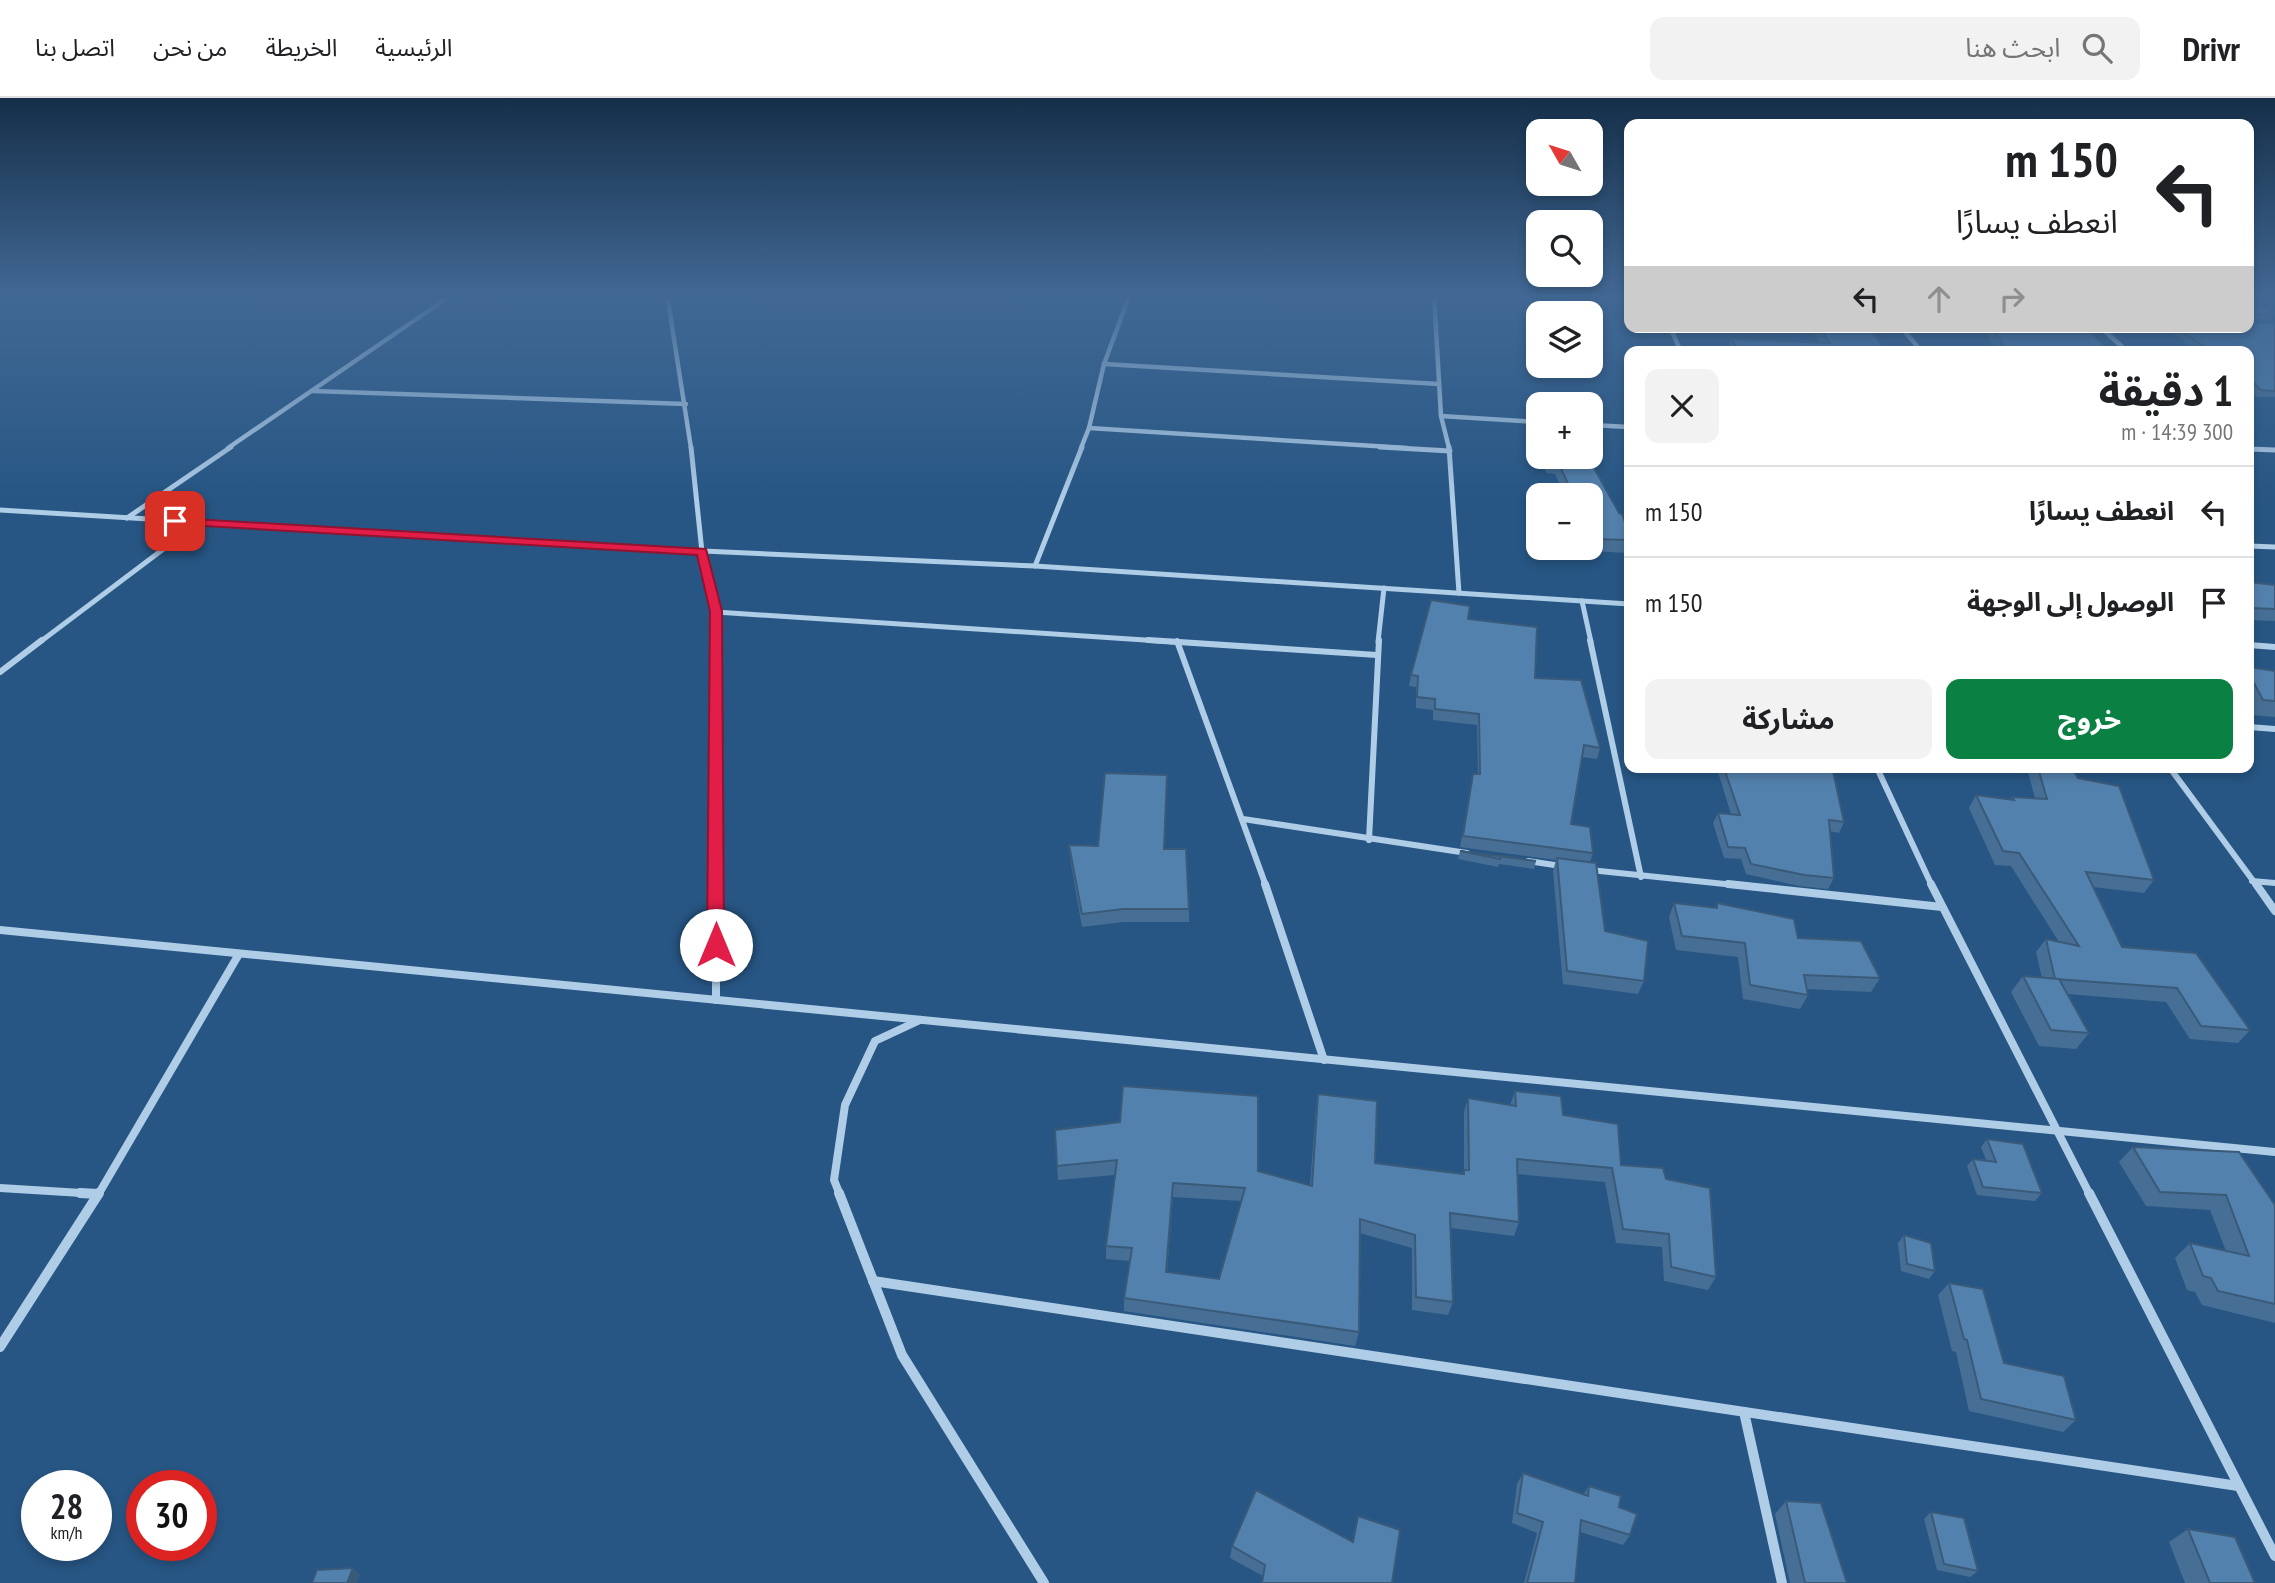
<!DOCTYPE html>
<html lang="ar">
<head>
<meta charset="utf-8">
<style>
	body { margin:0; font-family:"PT Sans Narrow","Noto Sans Arabic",sans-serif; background:#f2f2f2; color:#202124; direction:rtl; height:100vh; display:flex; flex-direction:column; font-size:26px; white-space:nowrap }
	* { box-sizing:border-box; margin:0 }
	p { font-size:23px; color:#757577 }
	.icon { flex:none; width:38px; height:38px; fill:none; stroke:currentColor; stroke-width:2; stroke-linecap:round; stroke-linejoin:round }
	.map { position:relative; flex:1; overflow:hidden; direction:ltr }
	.sheet { position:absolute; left:1624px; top:248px; width:630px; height:427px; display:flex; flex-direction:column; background:#fff; border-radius:14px; box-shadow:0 4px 10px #0003; direction:rtl }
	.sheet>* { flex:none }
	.banner { position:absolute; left:1624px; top:21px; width:630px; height:214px; border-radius:14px; box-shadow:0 4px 10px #0003; direction:rtl; background:#fff; color:#202124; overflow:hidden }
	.needle { width:46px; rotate:309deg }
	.tools { position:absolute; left:1526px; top:21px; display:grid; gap:14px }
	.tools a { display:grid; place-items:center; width:77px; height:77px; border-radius:14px; background:#fff; box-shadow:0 4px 10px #0003; font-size:35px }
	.speed { position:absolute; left:21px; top:1372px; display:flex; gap:14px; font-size:35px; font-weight:700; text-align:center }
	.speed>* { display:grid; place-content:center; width:91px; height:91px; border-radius:50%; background:#fff; box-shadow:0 4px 10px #0003; line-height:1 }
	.speed small { font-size:18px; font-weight:400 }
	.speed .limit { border:10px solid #d22; background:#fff; color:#111 }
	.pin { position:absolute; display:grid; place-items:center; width:60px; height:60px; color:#fff; margin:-30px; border-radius:14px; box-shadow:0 4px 10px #0006 }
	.me { position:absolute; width:77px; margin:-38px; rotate:0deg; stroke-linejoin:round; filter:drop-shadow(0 0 5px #0008) }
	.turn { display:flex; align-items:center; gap:24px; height:147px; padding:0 21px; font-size:32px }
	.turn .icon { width:91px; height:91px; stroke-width:2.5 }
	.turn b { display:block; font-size:49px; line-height:60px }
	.lanes { display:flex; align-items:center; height:66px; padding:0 21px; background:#0003; justify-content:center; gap:35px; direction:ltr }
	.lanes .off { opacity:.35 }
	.round { display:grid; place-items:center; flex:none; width:74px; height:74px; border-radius:14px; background:#f2f2f2 }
	.headline { display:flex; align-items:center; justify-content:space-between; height:119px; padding:0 21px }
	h1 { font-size:42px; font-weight:700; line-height:52px }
	.button { display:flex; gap:14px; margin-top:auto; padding:14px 21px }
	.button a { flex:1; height:80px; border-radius:14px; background:#0b8043; color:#fff; font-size:28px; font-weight:700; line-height:80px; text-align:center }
	.button a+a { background:#f2f2f2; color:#202124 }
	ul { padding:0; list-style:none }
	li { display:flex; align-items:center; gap:21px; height:91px; padding:0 21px; border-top:2px solid #e0e0e0 }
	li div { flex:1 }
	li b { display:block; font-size:26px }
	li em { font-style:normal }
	header { display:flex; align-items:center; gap:42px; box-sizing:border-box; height:98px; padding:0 35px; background:#fff; border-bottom:2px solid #e0e0e0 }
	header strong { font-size:33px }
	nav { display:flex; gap:38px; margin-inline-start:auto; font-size:24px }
	.search { width:490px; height:63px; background:#f2f2f2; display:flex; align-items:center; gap:18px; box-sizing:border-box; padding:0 24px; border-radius:14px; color:#757577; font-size:26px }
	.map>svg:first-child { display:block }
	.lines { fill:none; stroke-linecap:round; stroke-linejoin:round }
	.street-far4 { stroke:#b0cde7; stroke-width:4.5 }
	.street-far3 { stroke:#b0cde7; stroke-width:5 }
	.street-far2 { stroke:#b0cde7; stroke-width:6 }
	.street-far1 { stroke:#b0cde7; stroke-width:8 }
	.street { stroke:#b0cde7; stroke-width:10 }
	.wall { fill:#476f95; fill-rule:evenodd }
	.shaded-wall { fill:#3a5a79 }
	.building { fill:#5381ad; stroke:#3a5a79; stroke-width:2; fill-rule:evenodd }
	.route { fill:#e11d48; stroke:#92132f; stroke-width:2 }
</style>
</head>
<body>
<header>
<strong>Drivr</strong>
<div class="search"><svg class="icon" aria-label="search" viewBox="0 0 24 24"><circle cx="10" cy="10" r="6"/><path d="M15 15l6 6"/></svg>ابحث هنا</div>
<nav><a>الرئيسية</a><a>الخريطة</a><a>من نحن</a><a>اتصل بنا</a></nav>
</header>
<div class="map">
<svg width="2275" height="1485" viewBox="0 0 2275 1485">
	<rect width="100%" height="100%" fill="#275684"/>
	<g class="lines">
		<g class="street-far4">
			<path d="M667,196l24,154"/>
			<path d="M1434,196l7,122 8,32"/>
			<path d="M1670,229l11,25"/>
			<path d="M1901,229l21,25"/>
			<path d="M2100,229l28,25"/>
			<path d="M1104,266l335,20"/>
			<path d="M313,293l373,13"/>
			<path d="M1441,318l97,6"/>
			<path d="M1591,327l38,2"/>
			<path d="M1089,330l318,20"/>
			<path d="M228,350l225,-154"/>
			<path d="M1081,350l8,-20 15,-64 26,-70"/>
		</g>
		<g class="street-far3">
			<path d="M691,349l11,105 14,60v30"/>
			<path d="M1380,349l70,4"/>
			<path d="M1449,349l10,146"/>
			<path d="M2249,351l26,1"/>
			<path d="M0,412l592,36 443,20 594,38"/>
			<path d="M127,420l104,-71"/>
			<path d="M2249,448l26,1"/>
			<path d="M1035,468l47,-119"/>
			<path d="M1582,503l9,41"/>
			<path d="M716,514l459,30"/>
			<path d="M40,544l158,-119"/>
			<path d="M1378,544l6,-54"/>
		</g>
		<g class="street-far2">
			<path d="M716,542v246"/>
			<path d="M1148,542l229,15"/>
			<path d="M1590,542l51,237"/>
			<path d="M1177,543l89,245"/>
			<path d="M2249,547l26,2"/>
			<path d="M0,574l42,-32"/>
			<path d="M2249,629l26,2"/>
			<path d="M1877,670l55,118"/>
			<path d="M2170,670l87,118"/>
			<path d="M1243,721l224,34"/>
			<path d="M1369,742l10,-200"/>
			<path d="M1528,763l33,5"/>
			<path d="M1590,772l154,16"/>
			<path d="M2252,783l23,2"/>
		</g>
		<g class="street-far1">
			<path d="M716,786v116"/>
			<path d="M1265,786l59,176"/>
			<path d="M1728,786l214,23"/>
			<path d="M1931,786l159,311"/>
			<path d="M2256,786l19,27"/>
			<path d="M0,832l2275,222"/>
			<path d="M0,1090l98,6"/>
			<path d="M98,1097l141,-241"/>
			<path d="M840,1097l-6,-15 11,-75 30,-64 45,-21"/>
		</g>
		<g class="street">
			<path d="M80,1095l18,1"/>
			<path d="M839,1095l63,162 142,228"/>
			<path d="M2089,1095l186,363"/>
			<path d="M873,1183l1365,205"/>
			<path d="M0,1249l99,-154"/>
			<path d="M1744,1314l38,171"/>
		</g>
	</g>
	<g class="wall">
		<path d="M2249,198l24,18 -3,6h-21z"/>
		<path d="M2249,224l26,2v73h-18l-8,-9v-36h-50l-35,-25h85z"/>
		<path d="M1808,229h60l19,25h-158l-1,-2 3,-11 88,3z"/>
		<path d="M1982,229h104l25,25h-113z"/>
		<path d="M1543,359h45l41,76 -1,20 -37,-2 -2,-3h2v-53h-26l-10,-21 -9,-1z"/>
		<path d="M2249,484l26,3v36l-26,-1z"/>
		<path d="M1468,521l67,59 65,70 -3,11 -15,-2 -11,67 22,29 -3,9 15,69 39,50 -6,13 -75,-10 -10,-113 3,-11 -96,-13 13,-73h5l-1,-49 -44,-5v-10l-17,-2v-21l-7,-1 2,-11z"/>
		<path d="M2249,569l26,4v46l-23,-2 -3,-6z"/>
		<path d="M1628,593h1v23l-5,-11z"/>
		<path d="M1719,670h79l46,54 -5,11 -9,-2 4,47 -6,11 -29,-3 -53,-12 -5,-15 -17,-1 -11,-35 5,-10 13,1 -13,-42z"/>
		<path d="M2027,670h45l82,112 -10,13 -51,-6 29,60 128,83 -12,13 -48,-4 -24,-37 -99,-8 22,39 -13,16 -37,-3 -28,-54 12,-16 19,2 -6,-26 10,-13 13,3 -48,-76 -16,-1 -26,-57 7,-13 34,4 2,-2 23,1z"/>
		<path d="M1069,747l95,4 25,60v13h-66l-41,5 -12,-69z"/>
		<path d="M1460,753l76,10 -2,8 -35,-5 -1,3 -40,-8z"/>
		<path d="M1674,805l41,5 2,-5 81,35 82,40 -9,14 -64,-3 1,6 -8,14 -57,-10 -5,-42 -62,-7 -7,-33z"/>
		<path d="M1515,993l48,24 58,50 45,14 50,98 -8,13 -44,-9 -2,-34 -46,-4 -11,-61 -88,-8 2,48 -5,14 -63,-8 2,74 -5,13 -36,-5v-62l-52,-15 -1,99 -4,14 -231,-35v-13l6,-37 -24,-2v-13l9,-71 -57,5 -3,-50 203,41 52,14 6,-77 2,-14 57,69 88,11 1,-4v-58l4,-14 42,7zM1173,1099l69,4 -23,78 -52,-7z"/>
		<path d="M1987,1041l55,54 -7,8 -58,-6 -10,-29 6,-7 13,1 -5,-13z"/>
		<path d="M2133,1049l142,58v118l-73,-18 -7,-13 -8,-2 -12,-32 15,-15 36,8 -16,-41 -64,-4 -27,-44z"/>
		<path d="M1904,1137l31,36 -6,8 -28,-8 -3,-28z"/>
		<path d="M1949,1185l55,80 72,57 -13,12 -94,-21 -13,-59 -4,-1 -14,-56z"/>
		<path d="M1523,1375l60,22 6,-9 30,21 11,28 -7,10 -43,-13 -5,51h-51l13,-50 -25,-10 5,-39z"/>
		<path d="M1786,1403l61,82h-57l-15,-69z"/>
		<path d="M1931,1414l47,59 -8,6 -33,-7 -13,-51z"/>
		<path d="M1358,1418l34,67 -129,-7 -33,-18 2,-12 120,-4z"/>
		<path d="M2188,1431l67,54h-70l-16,-41z"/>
	</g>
	<path class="shaded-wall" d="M353,1470l7,7 -3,8h-10z"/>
	<g class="building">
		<path d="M2249,198l24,18h-22l-2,2z"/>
		<path d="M2249,222v2l26,2v67l-14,-1 -12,-12v-26h-37l-36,-25h73z"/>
		<path d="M1819,229h49l19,25h-147l-9,-13 99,4z"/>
		<path d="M1991,229h95l25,25h-103z"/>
		<path d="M1548,359h40l31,56 3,1 7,19v7l-35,-1 -3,-8v-36h-18l-15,-33 -9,-1z"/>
		<path d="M2249,484l26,3v24l-26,-1z"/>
		<path d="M1431,502l39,6 -2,13 69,8 -2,51 46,2 19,68 -16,-3 -13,79 19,3 3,26 -130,-17 10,-62h7l-1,-60 -44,-5v-10l-18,-2 1,-21 -7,-1z"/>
		<path d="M2249,569l26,4v30l-12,-1 -14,-26z"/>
		<path d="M1724,670h74l35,3 11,51 -15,-2 5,58 -30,-3 -53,-11 -6,-16 -17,-1 -10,-34 22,2z"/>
		<path d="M2038,670h34l6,10 41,8 35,94 -68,-8 36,75 74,6 54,77 -49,-4 -24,-38 -122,-9 -9,-40 33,7 -60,-93 -16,-2 -27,-56 38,5 -2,-3 35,2z"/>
		<path d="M1105,675l62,2 -3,74h22l3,60h-66l-41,5 -13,-69 29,1z"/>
		<path d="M1460,753l76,10 -36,-5v3z"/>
		<path d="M1557,760l39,5 9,68 43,10 -4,40 -77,-10z"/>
		<path d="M1674,805l43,5v-5l77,16 4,19 63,3 19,37 -76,-3 4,20 -58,-10 -5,-42 -63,-7z"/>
		<path d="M2023,878l36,3 30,54 -38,-3z"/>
		<path d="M1123,988l135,10v75l54,15 6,-92 59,7 -2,62 89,11v-4h5l-1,-72 48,8 -1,-15 46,5 2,19 55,9 3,41 42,3 3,11 44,9 6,89 -45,-10 -2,-33 -46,-5 -11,-61 -95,-9 2,63 -69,-9 3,89 -37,-5 -1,-62 -55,-16 -1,113 -235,-34 8,-50 -26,-2 11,-86 -60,6 -2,-36 65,-8zM1173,1085l72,5 -26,91 -53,-7z"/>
		<path d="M1987,1041l36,5 19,49 -59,-6 -10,-28 23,3z"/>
		<path d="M2133,1049l106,5 36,53v99l-57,-13 -7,-13 -8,-2 -13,-33 59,13 -23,-61 -66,-3z"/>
		<path d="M1904,1137l27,8 4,28 -28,-7z"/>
		<path d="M1949,1185l34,6 21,74 60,13 12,44 -95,-21 -14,-59 -3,-1z"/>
		<path d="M1523,1375l65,23 1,-10 32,10 -2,11 18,7 -7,21 -49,-15 -6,63h-48l16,-61 -26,-9z"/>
		<path d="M1256,1392l97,52 5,-26 42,14 -8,53h-130l3,-18 -33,-19z"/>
		<path d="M1786,1403l35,2 26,80h-42z"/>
		<path d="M1931,1414l33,6 14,53 -34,-7z"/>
		<path d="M2188,1431l47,8 20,46h-45z"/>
		<path d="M353,1470l-6,15h-35l5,-13z"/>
	</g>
	<linearGradient id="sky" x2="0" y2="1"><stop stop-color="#152f49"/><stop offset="0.49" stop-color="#416894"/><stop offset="1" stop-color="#416894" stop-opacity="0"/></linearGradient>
	<rect width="2275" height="404" fill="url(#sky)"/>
	<path class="route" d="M175,420l531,31 16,62 2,334 -2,4h-12l-3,-4 3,-334 -13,-56 -526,-31 -2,-3z"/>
</svg>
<div class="tools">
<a><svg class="needle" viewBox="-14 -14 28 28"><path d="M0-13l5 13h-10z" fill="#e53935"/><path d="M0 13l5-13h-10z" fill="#757577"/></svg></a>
<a><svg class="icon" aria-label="search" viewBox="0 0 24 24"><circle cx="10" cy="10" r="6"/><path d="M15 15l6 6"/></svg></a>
<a><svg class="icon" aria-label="layers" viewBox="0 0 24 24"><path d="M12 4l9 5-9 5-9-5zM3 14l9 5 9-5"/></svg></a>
<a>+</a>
<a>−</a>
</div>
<div class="speed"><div>28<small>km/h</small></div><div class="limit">30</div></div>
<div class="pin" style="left:175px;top:423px;background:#d93025"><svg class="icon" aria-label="arrive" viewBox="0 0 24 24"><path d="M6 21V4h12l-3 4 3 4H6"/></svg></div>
<svg class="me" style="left:716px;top:847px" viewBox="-20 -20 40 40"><circle r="19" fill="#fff"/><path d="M0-13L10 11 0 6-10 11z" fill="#e11d48"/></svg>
<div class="banner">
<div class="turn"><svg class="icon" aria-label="left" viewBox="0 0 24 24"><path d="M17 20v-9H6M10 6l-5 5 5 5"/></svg><div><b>150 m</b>انعطف يسارًا</div></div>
<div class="lanes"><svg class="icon" aria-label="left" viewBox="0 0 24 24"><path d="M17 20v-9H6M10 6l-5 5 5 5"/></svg><svg class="icon off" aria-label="ahead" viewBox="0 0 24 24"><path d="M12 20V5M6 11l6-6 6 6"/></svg><svg class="icon off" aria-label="right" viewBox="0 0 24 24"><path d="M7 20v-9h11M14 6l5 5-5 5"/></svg></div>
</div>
<section class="sheet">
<div class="headline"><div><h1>1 دقيقة</h1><p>300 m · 14:39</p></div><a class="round"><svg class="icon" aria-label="close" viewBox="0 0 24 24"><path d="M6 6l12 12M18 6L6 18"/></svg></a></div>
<ul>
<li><svg class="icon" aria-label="left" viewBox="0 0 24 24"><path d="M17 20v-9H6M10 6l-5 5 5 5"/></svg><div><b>انعطف يسارًا</b></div><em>150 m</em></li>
<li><svg class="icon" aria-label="arrive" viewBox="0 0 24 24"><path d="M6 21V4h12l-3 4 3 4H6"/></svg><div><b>الوصول إلى الوجهة</b></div><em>150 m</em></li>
</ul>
<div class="button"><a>خروج</a><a>مشاركة</a></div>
</section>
</div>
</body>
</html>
